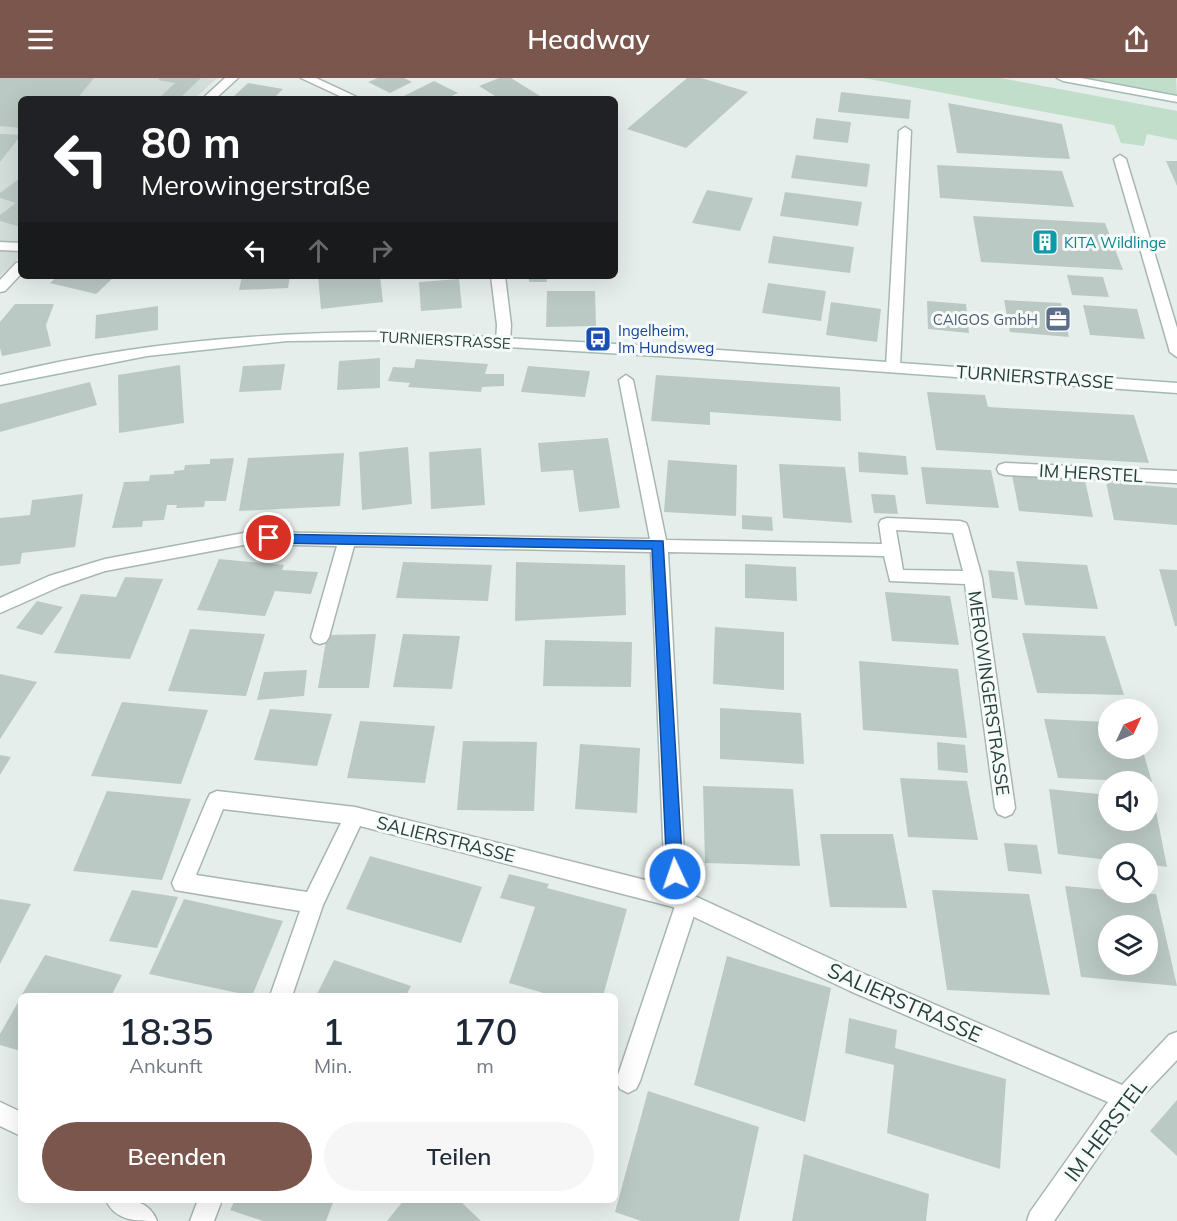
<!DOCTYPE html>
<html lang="de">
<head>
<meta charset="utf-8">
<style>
	body { margin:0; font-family:Mulish,sans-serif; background:#f6f6f7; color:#1f2937; height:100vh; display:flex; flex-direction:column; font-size:22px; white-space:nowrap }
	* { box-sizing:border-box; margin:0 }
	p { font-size:20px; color:#747a83 }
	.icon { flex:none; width:33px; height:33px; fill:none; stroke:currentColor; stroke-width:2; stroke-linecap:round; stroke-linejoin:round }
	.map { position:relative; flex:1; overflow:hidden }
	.side { position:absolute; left:18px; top:915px; width:600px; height:210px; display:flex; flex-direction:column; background:#fff; border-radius:9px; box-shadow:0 6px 24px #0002 }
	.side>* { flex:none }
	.banner { position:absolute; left:18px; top:18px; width:600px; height:183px; border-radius:9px; box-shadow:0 6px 24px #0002; background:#202124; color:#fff; overflow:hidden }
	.needle { width:39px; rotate:46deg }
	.tools { position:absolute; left:1098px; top:621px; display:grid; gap:12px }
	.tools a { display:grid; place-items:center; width:60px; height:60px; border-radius:50%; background:#fff; box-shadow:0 6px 24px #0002; font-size:30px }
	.pin { position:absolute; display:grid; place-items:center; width:51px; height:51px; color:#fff; margin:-26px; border:3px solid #fff; border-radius:50%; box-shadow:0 2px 6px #0007 }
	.me { position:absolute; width:66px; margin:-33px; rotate:357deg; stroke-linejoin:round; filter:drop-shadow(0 0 4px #0008) }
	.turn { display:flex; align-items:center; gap:21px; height:126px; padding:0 24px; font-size:27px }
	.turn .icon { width:78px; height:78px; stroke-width:2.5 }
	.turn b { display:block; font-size:42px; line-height:51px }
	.lanes { display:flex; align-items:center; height:57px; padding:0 24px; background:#0003; justify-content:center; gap:30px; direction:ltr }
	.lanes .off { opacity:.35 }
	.eta { display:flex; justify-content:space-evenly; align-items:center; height:102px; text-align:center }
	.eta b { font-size:36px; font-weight:600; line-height:42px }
	.cta { display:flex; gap:12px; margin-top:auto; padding:12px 24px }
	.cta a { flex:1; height:69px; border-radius:36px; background:#7b564c; color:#fff; font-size:24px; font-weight:600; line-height:69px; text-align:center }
	.cta a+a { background:#f6f6f7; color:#1f2937 }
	header { display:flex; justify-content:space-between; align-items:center; height:78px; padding:0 24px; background:#7b564c; color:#fff; font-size:27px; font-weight:600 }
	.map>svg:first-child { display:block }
	.built { fill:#d4deda }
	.green { fill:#c0deca }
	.building { fill:#bbc9c4; fill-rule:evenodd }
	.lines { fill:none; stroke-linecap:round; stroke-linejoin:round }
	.service-casing { stroke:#a8b6b2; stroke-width:3 }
	.minor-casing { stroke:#a8b6b2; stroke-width:3 }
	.secondary-casing { stroke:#a4b9b3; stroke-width:3 }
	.service { fill:#fff; fill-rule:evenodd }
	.minor { fill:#fff; fill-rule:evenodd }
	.secondary { fill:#fff; fill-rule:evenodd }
	.route { fill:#1a73e8; stroke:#114b97; stroke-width:1.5 }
	.labels { text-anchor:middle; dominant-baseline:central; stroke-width:6; stroke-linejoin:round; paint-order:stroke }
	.far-culture-label { font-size:15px; fill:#0d838f; stroke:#f6faf9; text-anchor:start }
	.far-service-label { font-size:15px; fill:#4e5e75; stroke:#f6faf9; text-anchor:end }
	.far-transit-label { font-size:15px; fill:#164399; stroke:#f6faf9; text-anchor:start }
	.far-street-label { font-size:15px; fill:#25403a; stroke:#f6faf9 }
	.street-label { font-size:18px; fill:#25403a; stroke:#f6faf9 }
	.near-street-label { font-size:21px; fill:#25403a; stroke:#f6faf9 }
</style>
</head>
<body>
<header><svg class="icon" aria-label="menu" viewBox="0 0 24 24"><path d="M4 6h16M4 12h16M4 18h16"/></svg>Headway<svg class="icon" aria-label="share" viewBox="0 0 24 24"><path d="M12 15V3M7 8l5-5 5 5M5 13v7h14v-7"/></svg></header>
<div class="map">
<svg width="1177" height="1143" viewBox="0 0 1177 1143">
	<rect width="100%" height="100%" fill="#e6eeeb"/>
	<path class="built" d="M0,0h217l-23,21h-173v157l-21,20z"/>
	<g class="green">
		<path d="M864,0h136l177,33v29l-30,-6 -3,12 -23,-3 -7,-18z"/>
		<path d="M1087,0h89l1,17z"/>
	</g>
	<g class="building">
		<path d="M0,0h94l-17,21h-56v29l-21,-2z"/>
		<path d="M160,0h41l-22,21 -19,-2 15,-14 -17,-3z"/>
		<path d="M378,0h26l8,4 -22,11 -22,-11z"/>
		<path d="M499,0h12l29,18 -7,3h-33l-21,-13z"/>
		<path d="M687,0h14l47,14 -62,56 -59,-19z"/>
		<path d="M434,3l24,12 -12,6h-48z"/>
		<path d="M248,5l35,6 -10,10h-42z"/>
		<path d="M841,14l70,8 -2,19 -71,-7z"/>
		<path d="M948,25l114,21 8,35 -113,-6z"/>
		<path d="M816,40l35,4 -3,21 -35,-4z"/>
		<path d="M0,56l21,1 -21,27z"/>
		<path d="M796,77l74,9 -3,23 -76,-9z"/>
		<path d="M1166,83h11v25z"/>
		<path d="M937,87l125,6 12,36 -134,-9z"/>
		<path d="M19,101h2v48l-21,-6v-6l16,-12 -16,-5v-5z"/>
		<path d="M707,112l46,8 -13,33 -48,-8z"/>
		<path d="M785,114l77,10 -4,24 -78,-10z"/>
		<path d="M973,138l132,7 18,47 -142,-8z"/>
		<path d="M773,158l81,11 -4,26 -82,-10z"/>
		<path d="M1067,197l36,2 6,20 -37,-2z"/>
		<path d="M58,198h57l-19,18 -46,-11z"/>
		<path d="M242,198h48l-2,12 -49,2z"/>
		<path d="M318,198h62l3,26 -62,7z"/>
		<path d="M529,198h17l1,6h-18z"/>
		<path d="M459,201l3,29 -41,3 -2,-29z"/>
		<path d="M768,205l58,8 -5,30 -59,-8z"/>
		<path d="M547,213h48l1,35 -50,1z"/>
		<path d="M1004,222l57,3 8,34 -59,-5z"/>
		<path d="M927,223l39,3 3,29 -41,-4z"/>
		<path d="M831,224l50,7 -4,33 -51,-7z"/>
		<path d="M15,226h39l-8,21 5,21 -49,10 -2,-8v-26z"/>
		<path d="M1083,227l54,4 8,30 -55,-4z"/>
		<path d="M158,228v24l-63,9 1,-24z"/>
		<path d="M380,280v30l-43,2 2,-29z"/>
		<path d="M416,281l72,5 -3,10h19v12l-22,1 -1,5 -73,-5 2,-4 -22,-2 5,-14 21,1z"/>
		<path d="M285,286l-4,26 -42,2 4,-26z"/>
		<path d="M180,287l4,58 -65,10 -1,-58z"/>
		<path d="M528,288l62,5 -5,26 -64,-5z"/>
		<path d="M656,297l184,12 1,34 -131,-9v13l-59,-4z"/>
		<path d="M90,304l7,23 -97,27v-28z"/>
		<path d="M927,314l58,3 3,12 146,8 15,48 -213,-13z"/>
		<path d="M608,360l12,70 -41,4 -6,-42 -32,2 -3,-29z"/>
		<path d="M408,369l4,57 -50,6 -3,-58z"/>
		<path d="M481,370l4,57 -54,4 -2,-57z"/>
		<path d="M858,374l48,4 2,19 -49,-3z"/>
		<path d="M344,375l-4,53 -101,5 9,-53z"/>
		<path d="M234,380l-8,43h-21l-1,6 -28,1 1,-3h-10l-3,15 -21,1 -1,6 -30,1 12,-46 25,-1 1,-6 24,-1v-3l10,-1 1,-5 25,-1v-5z"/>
		<path d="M668,382l69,5 -1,51 -72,-4z"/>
		<path d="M779,386l66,3 7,56 -69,-5z"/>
		<path d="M921,389l70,3 8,38 -73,-4z"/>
		<path d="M1012,397l73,5 8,37 -74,-6z"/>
		<path d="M1106,404l71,6v37l-63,-5z"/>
		<path d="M83,416l-8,53 -53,6 -2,11 -20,2v-48l30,-3 2,-15z"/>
		<path d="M871,416l24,1 3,19 -24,-1z"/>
		<path d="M742,437l30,2 1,14 -31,-2z"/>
		<path d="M219,481l65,6 -2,5 36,2 -7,22 -36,-3 -10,25 -68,-6z"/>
		<path d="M1016,483l71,4 11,44 -73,-4z"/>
		<path d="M403,484l89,3 -4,36 -92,-3z"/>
		<path d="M516,484l109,3 1,50 -111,6z"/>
		<path d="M745,486l51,3 1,34 -52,-3z"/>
		<path d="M1159,491l18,1v56h-2z"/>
		<path d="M988,492l26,2 4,28 -26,-2z"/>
		<path d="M125,499l38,2 -33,80 -76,-6 27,-59 35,3z"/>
		<path d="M885,514l65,4 9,49 -67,-4z"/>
		<path d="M37,523l26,6 -21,28 -26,-7z"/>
		<path d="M715,549l69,5v58l-71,-6z"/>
		<path d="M190,551l75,5 -19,62 -78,-5z"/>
		<path d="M1022,555l83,3 19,59 -87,-2z"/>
		<path d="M376,556l-7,54h-51l9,-53z"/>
		<path d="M403,556l57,2 -8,53 -59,-2z"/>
		<path d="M545,562l87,2 -1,45 -88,-1z"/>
		<path d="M859,583l99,8 9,69 -104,-8z"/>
		<path d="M307,592l-3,26 -47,4 7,-28z"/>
		<path d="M0,596l37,8 -37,57z"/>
		<path d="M122,624l86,8 -27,74 -90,-8z"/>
		<path d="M720,630l81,5 3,51 -84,-5z"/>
		<path d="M270,631l62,5 -15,52 -63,-6z"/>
		<path d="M1044,641l64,3v26h34l10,34 -94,-4z"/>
		<path d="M360,643l75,5 -10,57 -78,-5z"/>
		<path d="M463,663l74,1 -3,69 -77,-1z"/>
		<path d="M937,664l28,3 3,28 -30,-3z"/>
		<path d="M580,666l60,4 -3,65 -62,-4z"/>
		<path d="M0,677l11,2 -11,18z"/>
		<path d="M900,700l67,3 11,59 -70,-3z"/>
		<path d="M703,708l90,3 7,77 -95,-3z"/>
		<path d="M1049,711l59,6v25h40v-20l6,1 13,66 -19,-3v-10h-40v6l-50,-6z"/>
		<path d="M107,713l84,8 -29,81 -89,-9z"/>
		<path d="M820,756h73l14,74 -77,-1z"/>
		<path d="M1004,765l33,2 5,29 -34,-3z"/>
		<path d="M370,778l112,31 -21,56 -115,-34z"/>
		<path d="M509,796l40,10 -2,4 80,21 -24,87h-49l-45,-13 26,-76 -35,-9z"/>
		<path d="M1065,808l43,4v2l48,2 21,92 -96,-9zM1108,848h40v38h-40z"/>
		<path d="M132,812l46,7 -21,51 -48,-7z"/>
		<path d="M932,812l97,4 21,101 -103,-5z"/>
		<path d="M0,821l31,5 -31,60z"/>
		<path d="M184,821l99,22 -31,75 -103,-22z"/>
		<path d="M45,877l77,20 -11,21h-90z"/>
		<path d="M727,878l104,32 -26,134 -111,-37z"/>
		<path d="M334,882l77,26 -5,10h-90z"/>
		<path d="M21,919v54l-21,-6v-11z"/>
		<path d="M849,940l48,12 -2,18 111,31 -6,90 -113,-36 7,-68 -49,-12z"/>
		<path d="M648,1013l111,36 -20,94h-98l-26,-9z"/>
		<path d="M1177,1022v56l-27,-25z"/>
		<path d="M804,1076l125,40 -3,27h-134z"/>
		<path d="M235,1122h99l-8,21h-63l-33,-11z"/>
		<path d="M404,1122h55l22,21h-94z"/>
	</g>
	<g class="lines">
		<defs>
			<g id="service">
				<path d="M905,49l6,4 -11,236 -7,5 -7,-5 13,-236z"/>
				<path d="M1120,77l6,4 51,169v29l-7,-5 -56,-193z"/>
				<path d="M1005,385l172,8v12l-172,-8 -6,-2 -2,-4 2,-4z"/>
				<path d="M687,815l7,3 4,7 -58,178 -4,8 -8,4 -8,-4 -4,-8 60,-178 4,-7z"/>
			</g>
			<g id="minor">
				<path d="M225,0h13l-23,21h-13z"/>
				<path d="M301,0h15l45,21h-15z"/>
				<path d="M0,164l21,1v8l-21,-1z"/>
				<path d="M21,184v12l-16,17 -5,1v-12l16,-17z"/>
				<path d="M491,198h14l6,49 -1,17 -7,5 -7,-5 1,-17z"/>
				<path d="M626,297l7,5 33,160 216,4 -3,-20 2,-4 6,-2 73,3 6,2 2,4 14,51 33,230 -3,6 -7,3 -7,-3 -3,-6 -30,-224 -75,-3 -6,-25 -216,-4 18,340 180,83 256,110 47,-50 8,-3v28l-44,46 -79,115h-27l3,-9 78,-110 -258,-111 -177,-84 -313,-81 -37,79 -31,91h-22l30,-85 -125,-21 -3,-7 35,-83 3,-6 7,-3 138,16 310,78 -14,-333 -297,-6 -25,91 -3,5 -6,2 -6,-2 -3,-5 26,-91 -88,-2 -144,27 -44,15 -61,27v-15l49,-22 56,-17 144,-27 401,7 -31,-159zM896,452l57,3 10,38 -60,-1zM223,731l118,14 -34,69 -111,-17z"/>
				<path d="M0,1024l21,10v24l-21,-10z"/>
				<path d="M106,1122c22,0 42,-2 51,21 -21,0 -42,0 -51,-21z"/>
				<path d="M198,1122h24l-8,21h-24z"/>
			</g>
			<g id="secondary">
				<path d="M1057,0h24l96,18v6l-114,-21z"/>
				<path d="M394,254l297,16 486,35v10l-486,-35 -297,-18 -107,1 -140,15 -147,29v-10c129,-32 261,-43 394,-43z"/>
			</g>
		</defs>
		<use href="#service" class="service-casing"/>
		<use href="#minor" class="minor-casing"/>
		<use href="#secondary" class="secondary-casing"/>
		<use href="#service" class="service"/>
		<use href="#minor" class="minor"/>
		<use href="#secondary" class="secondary"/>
	</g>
	<path class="route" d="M269,456l394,7 20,333 -2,5 -6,3 -5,-3 -3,-5 -15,-325 -383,-6 -7,-5z"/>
	<defs>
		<symbol id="building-square" viewBox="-11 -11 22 22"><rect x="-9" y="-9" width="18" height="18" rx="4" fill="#0f9aa8" stroke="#f6faf9"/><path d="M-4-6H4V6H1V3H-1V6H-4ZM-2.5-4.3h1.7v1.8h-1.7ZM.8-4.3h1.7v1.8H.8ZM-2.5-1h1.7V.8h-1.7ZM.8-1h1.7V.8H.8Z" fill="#fff"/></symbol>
		<symbol id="office-square" viewBox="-11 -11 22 22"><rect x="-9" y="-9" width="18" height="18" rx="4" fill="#5c6f8a" stroke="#f6faf9"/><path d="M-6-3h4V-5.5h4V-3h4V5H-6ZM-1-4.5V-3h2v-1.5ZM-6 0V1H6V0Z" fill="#fff"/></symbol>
		<symbol id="bus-square" viewBox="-11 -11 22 22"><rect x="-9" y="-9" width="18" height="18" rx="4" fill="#1a4fb4" stroke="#f6faf9"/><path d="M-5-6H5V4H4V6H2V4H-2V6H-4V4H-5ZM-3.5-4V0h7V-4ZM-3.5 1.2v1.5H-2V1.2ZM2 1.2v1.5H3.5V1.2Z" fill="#fff"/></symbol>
	</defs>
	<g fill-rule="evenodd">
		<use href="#building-square" x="1030" y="149" width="30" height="30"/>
		<use href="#office-square" x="1043" y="226" width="30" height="30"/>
		<use href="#bus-square" x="583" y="246" width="30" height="30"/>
	</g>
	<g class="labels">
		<g class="far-culture-label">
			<text x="1064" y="164">KITA Wildlinge</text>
		</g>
		<g class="far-service-label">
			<text x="1038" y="241">CAIGOS GmbH</text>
		</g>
		<g class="far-transit-label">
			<text x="618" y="252">Ingelheim,<tspan x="618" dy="17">Im Hundsweg</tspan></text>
		</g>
		<g class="far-street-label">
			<text transform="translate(445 262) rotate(3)">TURNIERSTRASSE</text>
		</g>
		<g class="street-label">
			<text transform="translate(1035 299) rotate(4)">TURNIERSTRASSE</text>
			<text transform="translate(1091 395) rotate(3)">IM HERSTEL</text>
			<text transform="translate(989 615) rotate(82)">MEROWINGERSTRASSE</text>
			<text transform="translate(446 761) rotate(14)">SALIERSTRASSE</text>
		</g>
		<g class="near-street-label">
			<text transform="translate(905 924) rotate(24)">SALIERSTRASSE</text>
			<text transform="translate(1105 1052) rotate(-53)">IM HERSTEL</text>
		</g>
	</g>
</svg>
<div class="tools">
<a><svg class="needle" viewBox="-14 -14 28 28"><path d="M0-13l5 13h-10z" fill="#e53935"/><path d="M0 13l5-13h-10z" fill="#747a83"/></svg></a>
<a><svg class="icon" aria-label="sound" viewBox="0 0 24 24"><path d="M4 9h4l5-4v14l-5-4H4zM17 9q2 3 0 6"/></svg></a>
<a><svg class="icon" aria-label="search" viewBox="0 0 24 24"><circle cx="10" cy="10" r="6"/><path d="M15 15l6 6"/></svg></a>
<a><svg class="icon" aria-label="layers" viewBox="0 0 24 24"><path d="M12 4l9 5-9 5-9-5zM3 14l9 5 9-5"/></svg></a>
</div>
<div class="pin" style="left:269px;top:460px;background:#d93025"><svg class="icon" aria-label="arrive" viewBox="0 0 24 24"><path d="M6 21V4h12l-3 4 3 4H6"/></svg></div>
<svg class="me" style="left:675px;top:796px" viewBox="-20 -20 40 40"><circle r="17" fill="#1a73e8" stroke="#fff" stroke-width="3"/><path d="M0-11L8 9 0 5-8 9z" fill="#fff"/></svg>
<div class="banner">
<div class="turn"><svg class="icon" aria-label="left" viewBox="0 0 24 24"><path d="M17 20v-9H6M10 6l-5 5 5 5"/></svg><div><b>80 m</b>Merowingerstraße</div></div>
<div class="lanes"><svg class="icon" aria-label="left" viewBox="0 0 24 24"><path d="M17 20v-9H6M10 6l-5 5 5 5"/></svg><svg class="icon off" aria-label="ahead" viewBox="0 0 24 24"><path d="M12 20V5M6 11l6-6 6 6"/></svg><svg class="icon off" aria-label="right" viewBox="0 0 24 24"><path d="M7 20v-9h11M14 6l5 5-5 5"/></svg></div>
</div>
<section class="side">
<div class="eta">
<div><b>18:35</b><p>Ankunft</p></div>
<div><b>1</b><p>Min.</p></div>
<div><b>170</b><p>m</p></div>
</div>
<div class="cta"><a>Beenden</a><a>Teilen</a></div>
</section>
</div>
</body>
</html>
